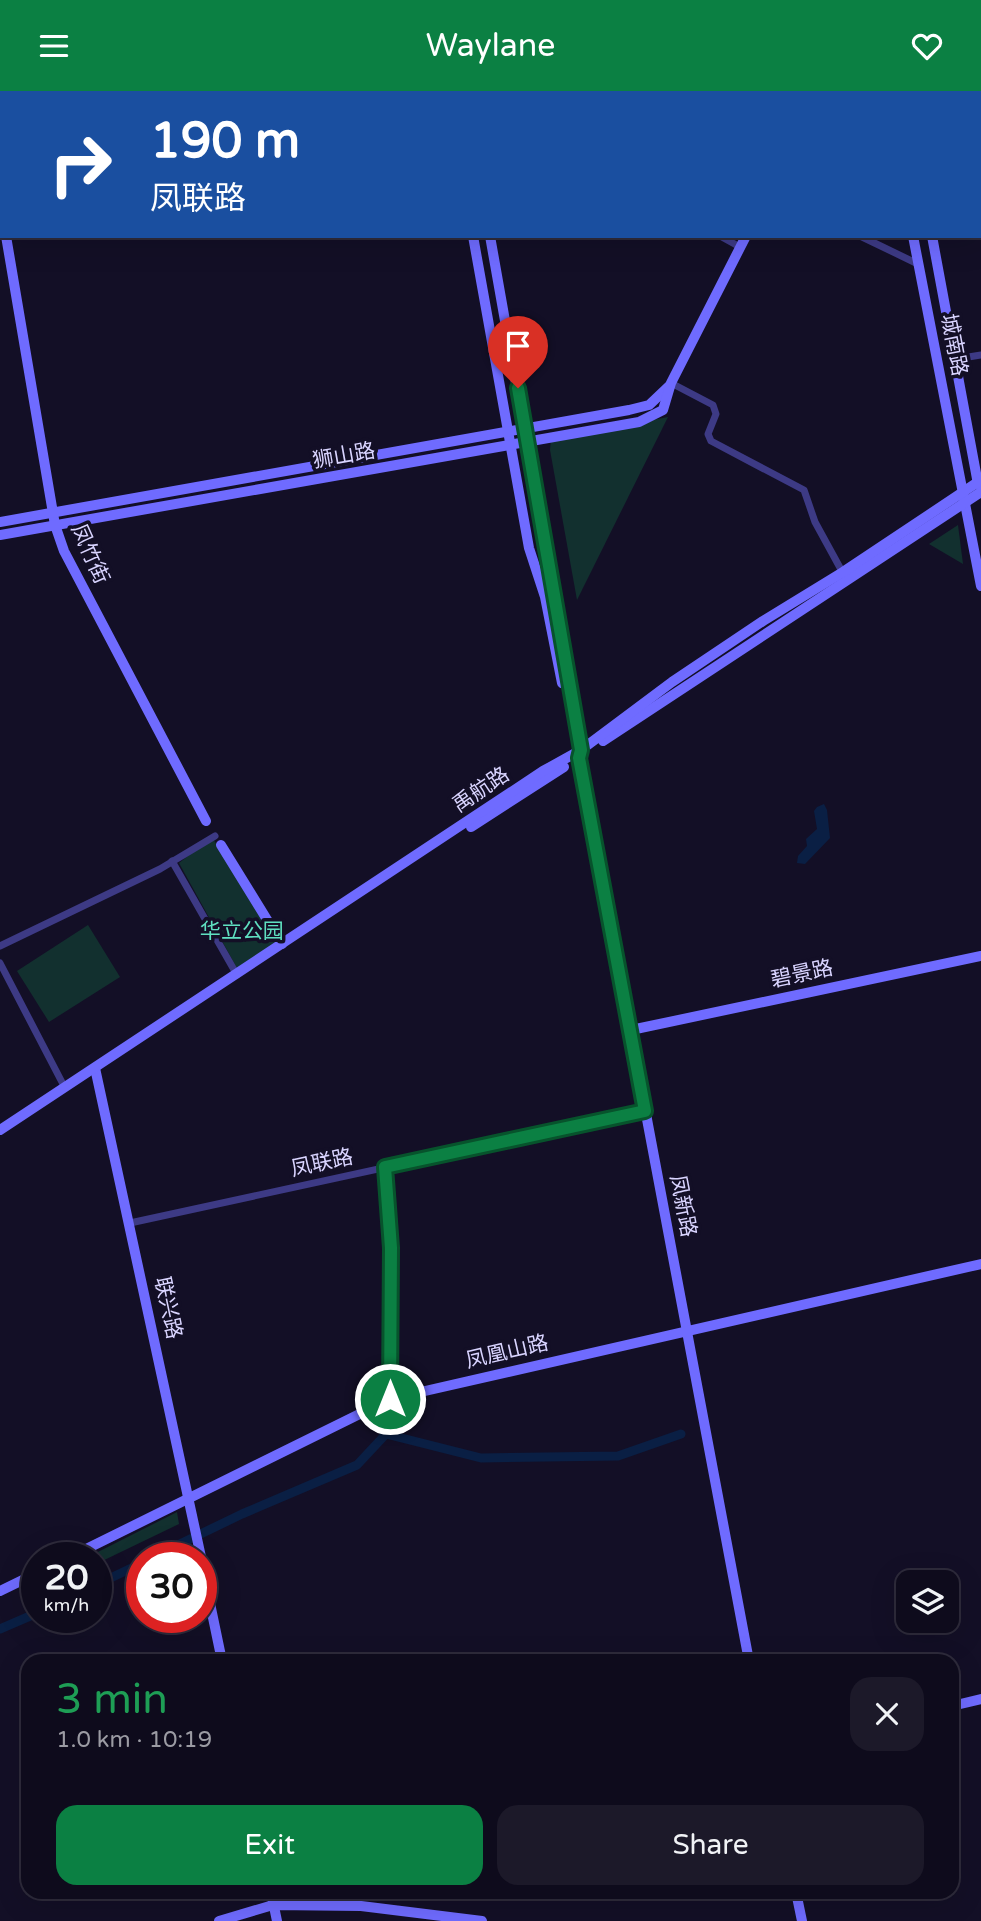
<!DOCTYPE html>
<html lang="en">
<head>
<meta charset="utf-8">
<style>
	body { margin:0; font-family:"Varela Round","Noto Sans SC",sans-serif; background:#1c1929; color:#f1f3f6; height:100vh; display:flex; flex-direction:column; font-size:26px; white-space:nowrap }
	* { box-sizing:border-box; margin:0 }
	p { font-size:23px; color:#9b9ba3 }
	.icon { flex:none; width:38px; height:38px; fill:none; stroke:currentColor; stroke-width:2; stroke-linecap:round; stroke-linejoin:round }
	.map { position:relative; flex:1; overflow:hidden }
	.drawer { position:absolute; left:21px; top:1563px; width:938px; height:245px; display:flex; flex-direction:column; background:#0e0b1c; border-radius:21px; box-shadow:0 7px 28px #0002,0 0 0 2px #2e2b3b }
	.drawer>* { flex:none }
	.hud { position:absolute; left:0px; top:0px; width:982px; height:147px; box-shadow:0 7px 28px #0002,0 0 0 2px #2e2b3b; background:#1a4fa0; color:#fff; overflow:hidden }
	.tools { position:absolute; left:896px; top:1479px; display:grid; gap:14px }
	.tools a { display:grid; place-items:center; width:63px; height:63px; border-radius:14px; background:#0e0b1c; box-shadow:0 7px 28px #0002,0 0 0 2px #2e2b3b; font-size:35px }
	.speed { position:absolute; left:21px; top:1451px; display:flex; gap:14px; font-size:35px; font-weight:700; text-align:center }
	.speed>* { display:grid; place-content:center; width:91px; height:91px; border-radius:50%; background:#0e0b1c; box-shadow:0 7px 28px #0002,0 0 0 2px #2e2b3b; line-height:1 }
	.speed small { font-size:18px; font-weight:400 }
	.speed .limit { border:10px solid #d22; background:#fff; color:#111 }
	.pin { position:absolute; display:grid; place-items:center; width:60px; height:60px; color:#fff; margin:-72px -30px; border-radius:50% 50% 50% 0; rotate:-45deg; box-shadow:0 0 7px #0007 }
	.pin .icon { rotate:45deg }
	.me { position:absolute; width:77px; margin:-38px; rotate:0deg; stroke-linejoin:round; filter:drop-shadow(0 0 5px #0008) }
	.turn { display:flex; align-items:center; gap:24px; height:147px; padding:0 35px; font-size:32px }
	.turn .icon { width:91px; height:91px; stroke-width:2.5 }
	.turn b { display:block; font-size:49px; line-height:60px }
	.round { display:grid; place-items:center; flex:none; width:74px; height:74px; border-radius:21px; background:#1c1929 }
	.headline { display:flex; align-items:center; justify-content:space-between; height:119px; padding:0 35px }
	h1 { font-size:42px; font-weight:600; line-height:52px; color:#1e9e55 }
	.cta { display:flex; gap:14px; margin-top:auto; padding:14px 35px }
	.cta a { flex:1; height:80px; border-radius:21px; background:#0b8043; color:#fff; font-size:28px; font-weight:600; line-height:80px; text-align:center }
	.cta a+a { background:#1c1929; color:#f1f3f6 }
	header { display:flex; justify-content:space-between; align-items:center; height:91px; padding:0 35px; background:#0b8043; color:#fff; font-size:32px; font-weight:600 }
	.map>svg:first-child { display:block }
	.green { fill:#12302f }
	.water { fill:#0a1f44 }
	.lines { fill:none; stroke-linecap:round; stroke-linejoin:round }
	.canal { stroke:#0a1f44; stroke-width:9 }
	.street { stroke:#3d3a85; stroke-width:7 }
	.secondary { stroke:#6f6bff; stroke-width:10 }
	.route-casing { stroke:#07532c; stroke-width:18 }
	.route { stroke:#0b8043; stroke-width:12 }
	.labels { text-anchor:middle; dominant-baseline:central; stroke-width:7; stroke-linejoin:round; paint-order:stroke }
	.street-label { font-size:21px; fill:#d9d4ff; stroke:#130f26 }
	.park-label { font-size:21px; fill:#5fe0c0; stroke:#130f26 }
</style>
</head>
<body>
<header><svg class="icon" aria-label="menu" viewBox="0 0 24 24"><path d="M4 6h16M4 12h16M4 18h16"/></svg>Waylane<svg class="icon" aria-label="heart" viewBox="0 0 24 24"><path d="M12 20l-8-8c-3-5 5-10 8-4 3-6 11-1 8 4z"/></svg></header>
<div class="map">
<svg width="981" height="1830" viewBox="0 0 981 1830">
	<rect width="100%" height="100%" fill="#130f26"/>
	<g class="green">
		<path d="M668,326l-91,183 -27,-150 1,-11z"/>
		<path d="M958,434l5,39 -34,-20z"/>
		<path d="M212,746l64,106 -38,27 -59,-107z"/>
		<path d="M88,834l32,52 -71,45 -32,-51z"/>
		<path d="M177,1421l2,12 -83,40v-7h-8z"/>
	</g>
	<path class="water" d="M824,713l3,6 3,28 -25,26 -8,-1 1,-7 9,-10 -1,-7 11,-10 -3,-18 3,-4z"/>
	<g class="lines">
		<g class="canal">
			<path d="M153,1466l89,-43 115,-49 29,-31 95,24 137,-2 63,-22"/>
			<path d="M96,1494l46,-22"/>
			<path d="M0,1538l37,-16"/>
		</g>
		<g class="street">
			<path d="M969,2l1,-2"/>
			<path d="M980,36h1"/>
			<path d="M980,44l1,6"/>
			<path d="M980,132h1"/>
			<path d="M720,145l20,11"/>
			<path d="M860,145l58,28"/>
			<path d="M956,268l25,-4"/>
			<path d="M671,292l42,22 3,9 -8,20 3,7 93,49 11,32 29,53"/>
			<path d="M172,770l65,114"/>
			<path d="M0,855l160,-77 55,-33"/>
			<path d="M0,872l65,125"/>
			<path d="M385,1076l6,81 -1,151"/>
			<path d="M130,1132l515,-112"/>
		</g>
		<g class="secondary">
			<path d="M446,0v2"/>
			<path d="M461,0v2"/>
			<path d="M885,0v2"/>
			<path d="M905,0v2"/>
			<path d="M838,2l1,-2"/>
			<path d="M0,114l2,9"/>
			<path d="M6,145l49,289 9,26 142,270"/>
			<path d="M473,145l56,312 16,49 17,86"/>
			<path d="M490,145l91,514 -2,8 170,903"/>
			<path d="M913,145l68,350"/>
			<path d="M932,145l46,248"/>
			<path d="M0,431l629,-112 20,-5 20,-19"/>
			<path d="M0,444l639,-113 24,-12 8,-27 75,-147"/>
			<path d="M603,650l378,-249"/>
			<path d="M471,736l93,-60"/>
			<path d="M221,754l61,99"/>
			<path d="M631,939l350,-74"/>
			<path d="M95,977l106,489"/>
			<path d="M0,1039l543,-359 38,-21 91,-68 91,-61 80,-49 138,-92"/>
			<path d="M70,1466l320,-158 591,-135"/>
			<path d="M201,1469l21,101"/>
			<path d="M0,1500l37,-18"/>
			<path d="M952,1615l29,-7"/>
			<path d="M271,1801l6,29"/>
			<path d="M796,1801l6,29"/>
			<path d="M219,1830l54,-16 88,1 121,15"/>
		</g>
	</g>
	<g class="lines">
		<defs>
			<path id="route" d="M390,1308l1,-151 -6,-81 260,-56 -66,-353 2,-8 -63,-362"/>
		</defs>
		<use href="#route" class="route-casing"/>
		<use href="#route" class="route"/>
	</g>
	<g class="labels">
		<g class="street-label">
			<text transform="translate(954 254) rotate(79)">城南路</text>
			<text transform="translate(344 365) rotate(-10)">狮山路</text>
			<text transform="translate(90 463) rotate(66)">凤竹街</text>
			<text transform="translate(481 699) rotate(-34)">禹航路</text>
			<text transform="translate(802 883) rotate(-12)">碧景路</text>
			<text transform="translate(322 1072) rotate(-12)">凤联路</text>
			<text transform="translate(683 1115) rotate(79)">凤新路</text>
			<text transform="translate(168 1217) rotate(78)">联兴路</text>
			<text transform="translate(507 1261) rotate(-13)">凤凰山路</text>
		</g>
		<g class="park-label">
			<text x="242" y="840">华立公园</text>
		</g>
	</g>
</svg>
<div class="tools">
<a><svg class="icon" aria-label="layers" viewBox="0 0 24 24"><path d="M12 4l9 5-9 5-9-5zM3 14l9 5 9-5"/></svg></a>
</div>
<div class="speed"><div>20<small>km/h</small></div><div class="limit">30</div></div>
<div class="pin" style="left:518px;top:297px;background:#d93025"><svg class="icon" aria-label="arrive" viewBox="0 0 24 24"><path d="M6 21V4h12l-3 4 3 4H6"/></svg></div>
<svg class="me" style="left:390px;top:1308px" viewBox="-20 -20 40 40"><circle r="17" fill="#0b8043" stroke="#fff" stroke-width="3"/><path d="M0-11L8 9 0 5-8 9z" fill="#fff"/></svg>
<div class="hud">
<div class="turn"><svg class="icon" aria-label="right" viewBox="0 0 24 24"><path d="M7 20v-9h11M14 6l5 5-5 5"/></svg><div><b>190 m</b>凤联路</div></div>
</div>
<section class="drawer">
<div class="headline"><div><h1>3 min</h1><p>1.0 km · 10:19</p></div><a class="round"><svg class="icon" aria-label="close" viewBox="0 0 24 24"><path d="M6 6l12 12M18 6L6 18"/></svg></a></div>
<div class="cta"><a>Exit</a><a>Share</a></div>
</section>
</div>
</body>
</html>
